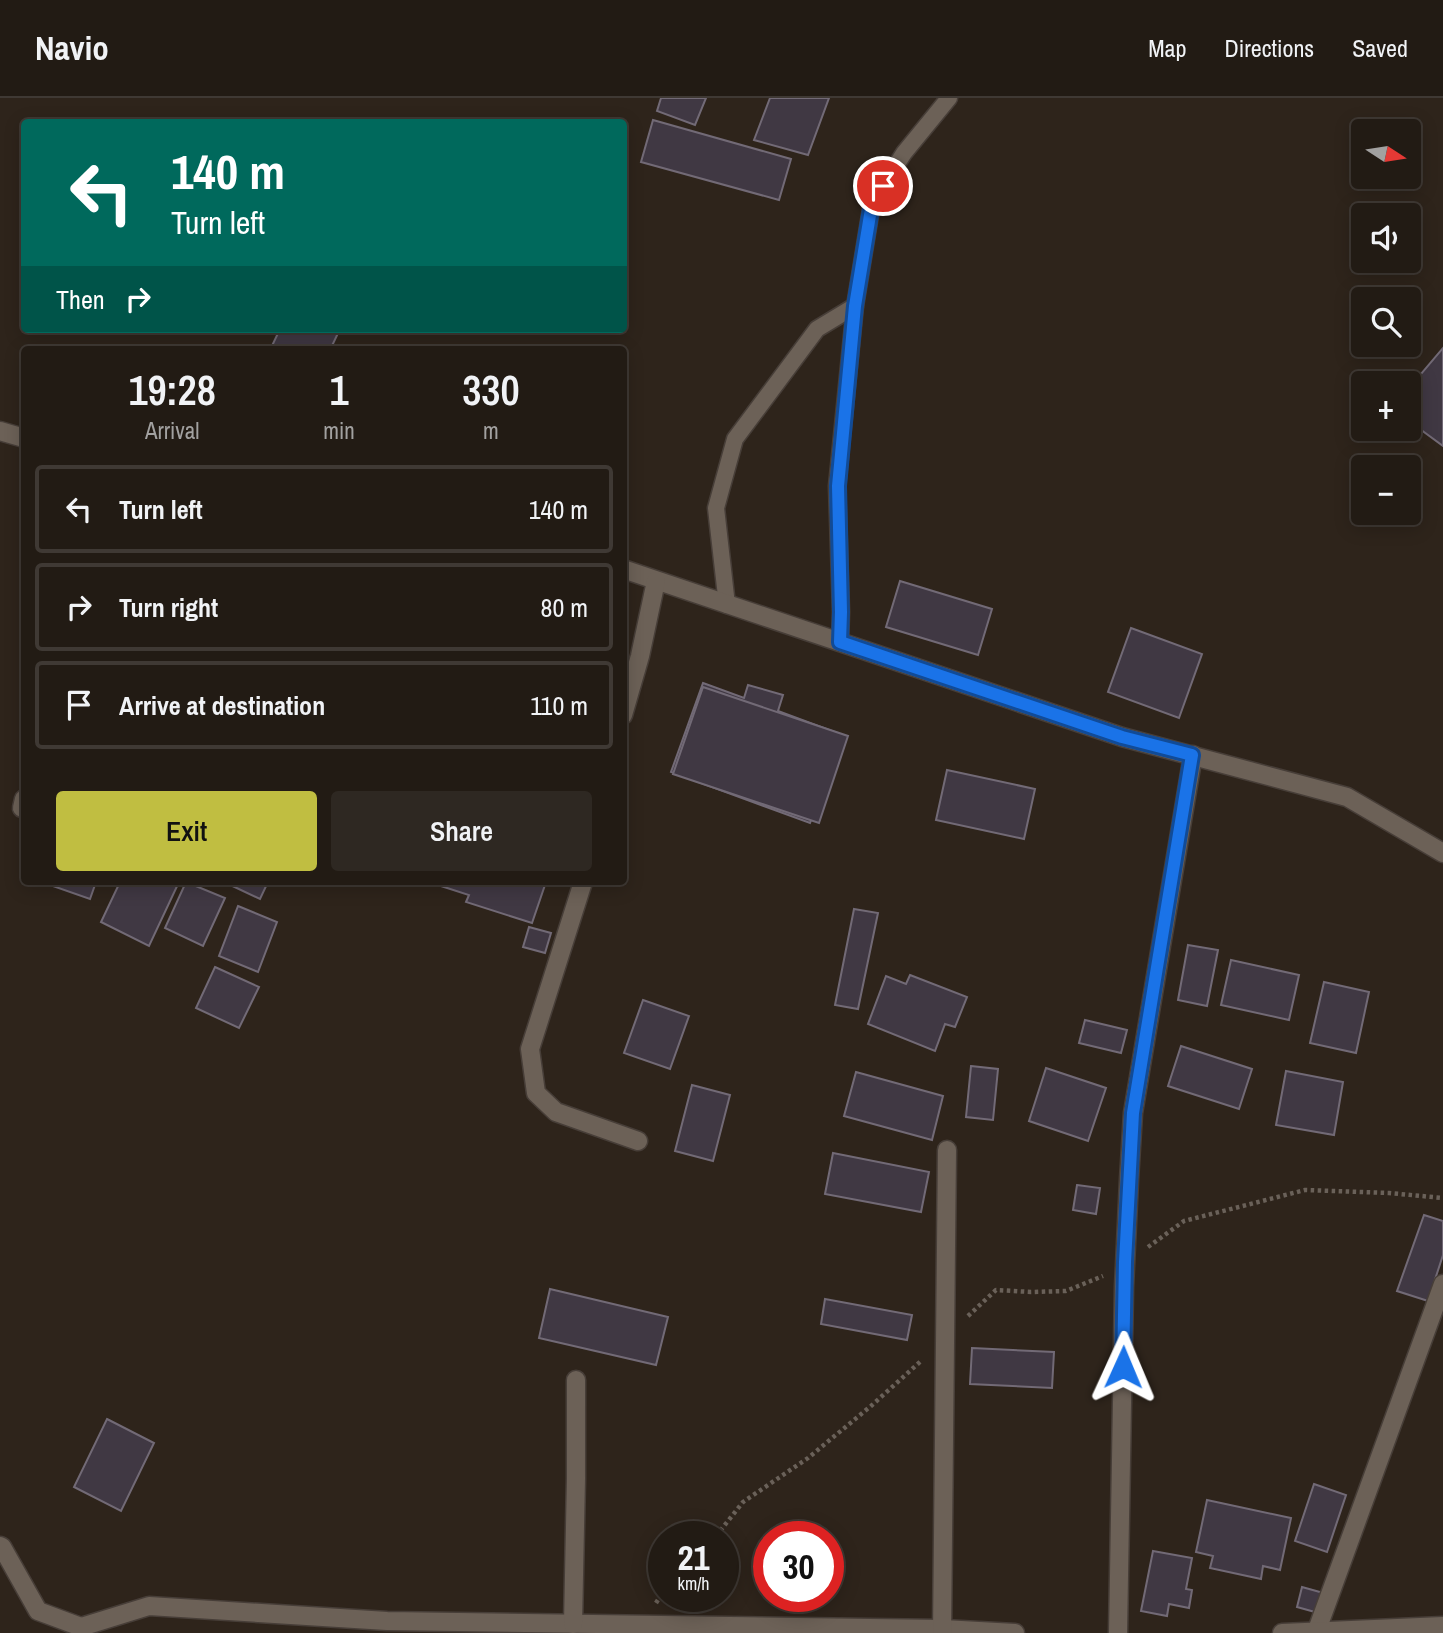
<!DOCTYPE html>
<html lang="en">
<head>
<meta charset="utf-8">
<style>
	body { margin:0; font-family:"Archivo Narrow",sans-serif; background:#2e2822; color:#f1f3f6; height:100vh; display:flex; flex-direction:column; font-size:26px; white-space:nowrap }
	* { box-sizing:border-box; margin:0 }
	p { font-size:23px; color:#a2a1a0 }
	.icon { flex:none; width:38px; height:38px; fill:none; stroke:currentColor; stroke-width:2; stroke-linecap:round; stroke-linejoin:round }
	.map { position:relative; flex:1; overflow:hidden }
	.drawer { position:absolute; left:21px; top:248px; width:606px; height:539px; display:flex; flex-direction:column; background:#221b14; border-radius:7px; box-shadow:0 4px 18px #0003,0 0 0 2px #3f3934 }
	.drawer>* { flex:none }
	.banner { position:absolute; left:21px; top:21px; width:606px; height:214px; border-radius:7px; box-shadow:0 4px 18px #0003,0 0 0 2px #3f3934; background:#00695c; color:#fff; overflow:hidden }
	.needle { width:46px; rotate:102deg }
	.controls { position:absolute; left:1351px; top:21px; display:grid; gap:14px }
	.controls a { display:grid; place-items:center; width:70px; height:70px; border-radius:7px; background:#221b14; box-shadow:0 4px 18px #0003,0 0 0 2px #3f3934; font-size:35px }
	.speed { position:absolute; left:648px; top:1423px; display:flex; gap:14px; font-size:35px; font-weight:700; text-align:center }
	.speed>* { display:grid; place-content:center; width:91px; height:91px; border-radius:50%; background:#221b14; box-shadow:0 4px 18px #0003,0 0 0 2px #3f3934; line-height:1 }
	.speed small { font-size:18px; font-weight:400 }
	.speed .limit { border:10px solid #d22; background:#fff; color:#111 }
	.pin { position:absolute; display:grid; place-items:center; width:60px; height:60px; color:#fff; margin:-30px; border:4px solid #fff; border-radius:50%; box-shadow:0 2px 7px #0007 }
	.me { position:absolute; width:77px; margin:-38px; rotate:1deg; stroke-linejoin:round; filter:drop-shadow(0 0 5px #0008) }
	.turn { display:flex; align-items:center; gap:24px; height:147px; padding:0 35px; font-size:32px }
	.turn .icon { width:91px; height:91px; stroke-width:2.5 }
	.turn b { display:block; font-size:49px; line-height:60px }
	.then { display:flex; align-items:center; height:66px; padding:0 35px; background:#0003; gap:14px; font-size:26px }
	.eta { display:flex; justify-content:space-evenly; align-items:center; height:119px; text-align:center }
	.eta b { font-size:42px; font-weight:600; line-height:49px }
	.primary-button { display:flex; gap:14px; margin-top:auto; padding:14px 35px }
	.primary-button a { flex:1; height:80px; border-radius:7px; background:#c0be41; color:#111; font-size:28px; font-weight:600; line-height:80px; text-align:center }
	.primary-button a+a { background:#2e2822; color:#f1f3f6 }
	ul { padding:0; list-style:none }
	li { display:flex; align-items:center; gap:21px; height:88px; margin:0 14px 10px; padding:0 21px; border:4px solid #3f3934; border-radius:7px }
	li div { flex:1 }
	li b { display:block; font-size:26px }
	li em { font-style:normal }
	header { display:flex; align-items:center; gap:42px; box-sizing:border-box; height:98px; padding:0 35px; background:#221b14; border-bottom:2px solid #3f3934 }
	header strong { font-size:33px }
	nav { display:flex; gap:38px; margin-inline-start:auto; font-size:24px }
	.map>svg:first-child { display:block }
	.building { fill:#403843; stroke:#726a76; stroke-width:2 }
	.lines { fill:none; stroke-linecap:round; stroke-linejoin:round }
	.service-casing { stroke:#473e38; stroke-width:19 }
	.minor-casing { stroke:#473e38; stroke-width:21 }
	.path { stroke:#6a6159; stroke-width:4.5; stroke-dasharray:3.5 3.5; stroke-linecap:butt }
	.service { stroke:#6c6157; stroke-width:16 }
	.minor { stroke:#6c6157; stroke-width:18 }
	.route-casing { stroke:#114b97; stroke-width:18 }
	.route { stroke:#1a73e8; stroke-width:12 }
</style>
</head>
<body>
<header>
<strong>Navio</strong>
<nav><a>Map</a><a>Directions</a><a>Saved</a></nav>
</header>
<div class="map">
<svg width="1443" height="1535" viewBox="0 0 1443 1535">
	<rect width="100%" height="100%" fill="#2e241b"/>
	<g class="building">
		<path d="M661,0h45l-11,27 -38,-14z"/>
		<path d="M770,0h59l-21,57 -54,-15z"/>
		<path d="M653,22l138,39 -12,41 -138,-38z"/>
		<path d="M280,231h60l-10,21h-60z"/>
		<path d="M1443,250v98l-34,-25v-33z"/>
		<path d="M1378,331h21l-6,9z"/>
		<path d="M900,483l92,28 -14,46 -92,-28z"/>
		<path d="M1131,530l71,26 -23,64 -71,-26z"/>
		<path d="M703,585l41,15 4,-13 35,10 -5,16 65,24 -33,88 -139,-51z"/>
		<path d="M703,589l145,49 -29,87 -146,-49z"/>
		<path d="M947,672l88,19 -11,50 -88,-19z"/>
		<path d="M48,784h48l-6,17 -43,-15z"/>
		<path d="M120,784h59l-30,64 -48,-24z"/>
		<path d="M186,784l39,16 -22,48 -38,-18z"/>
		<path d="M224,784h44l-8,17z"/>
		<path d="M439,784h107l-14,41 -66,-21 3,-7 -31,-10z"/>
		<path d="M238,808l39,16 -19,50 -39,-16z"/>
		<path d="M854,811l24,4 -20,96 -23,-4z"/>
		<path d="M529,829l22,6 -6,20 -22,-6z"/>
		<path d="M1188,847l30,5 -11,56 -29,-6z"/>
		<path d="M1231,862l68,15 -10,45 -68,-15z"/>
		<path d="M215,869l44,20 -20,41 -43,-20z"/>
		<path d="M910,877l57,22 -12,30 -10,-3 -10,27 -67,-27 18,-48 20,8z"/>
		<path d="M1324,884l45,10 -13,61 -46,-10z"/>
		<path d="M643,902l46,16 -19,53 -46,-16z"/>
		<path d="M1085,922l42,10 -6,23 -42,-10z"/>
		<path d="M1181,948l71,23 -13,40 -71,-23z"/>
		<path d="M971,968l27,3 -5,51 -27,-3z"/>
		<path d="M1046,970l60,20 -18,53 -59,-20z"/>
		<path d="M1286,973l57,11 -9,53 -58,-10z"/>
		<path d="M856,974l87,24 -11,44 -88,-24z"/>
		<path d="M692,987l38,10 -17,66 -38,-10z"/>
		<path d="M833,1055l96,19 -8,40 -96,-18z"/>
		<path d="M1077,1087l23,3 -4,26 -23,-4z"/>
		<path d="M1424,1117l19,6v34l-15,46 -31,-10z"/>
		<path d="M550,1191l118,28 -12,48 -117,-27z"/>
		<path d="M825,1201l87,16 -5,25 -86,-16z"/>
		<path d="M972,1250l82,4 -2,36 -82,-4z"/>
		<path d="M107,1321l47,24 -33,68 -47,-24z"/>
		<path d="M1314,1386l32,11 -19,57 -32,-11z"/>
		<path d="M1207,1402l84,18 -11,52 -17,-4 -2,13 -51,-11 3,-12 -17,-4z"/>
		<path d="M1153,1453l39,7 -6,31 6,1 -3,18 -20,-4 -2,12 -26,-5z"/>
		<path d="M1302,1489l25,7 -5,20 -25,-7z"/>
	</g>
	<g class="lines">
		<defs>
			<g id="service">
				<path d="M727,507l-11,-97 19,-69 82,-110 38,-23"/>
				<path d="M840,544l1,-30 -4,-126 18,-180 17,-103 32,-50 45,-55"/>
			</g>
			<g id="minor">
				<path d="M0,333l24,7"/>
				<path d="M623,471l499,168 225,60 96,56"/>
				<path d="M623,617l17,-59 16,-75"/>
				<path d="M22,710l2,-9"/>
				<path d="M583,784l-53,167 6,44 20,19 82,29"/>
				<path d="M0,1448l2,1 36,64 43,16 68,-21 238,15 556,8 72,4"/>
				<path d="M573,1526l3,-146v-98"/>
				<path d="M1317,1532l126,-346"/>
				<path d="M942,1535l5,-483"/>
				<path d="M1118,1535l6,-346 5,-107 4,-67 60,-358"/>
				<path d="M1282,1535l161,-7"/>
			</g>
		</defs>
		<use href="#service" class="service-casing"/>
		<use href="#minor" class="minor-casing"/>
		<g class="path">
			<path d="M1148,1149l36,-26 121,-31 84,3 54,5"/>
			<path d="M968,1218l28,-26 35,2 35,-1 37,-15"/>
			<path d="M716,1438l27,-34 65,-44 63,-52 50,-45"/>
			<path d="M656,1505l7,-11"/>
		</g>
		<use href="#service" class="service"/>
		<use href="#minor" class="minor"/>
	</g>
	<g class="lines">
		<defs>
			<path id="route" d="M883,88l-11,17 -17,103 -17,180 3,126 -1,30 282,95 70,18 -59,358 -8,149 -2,105"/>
		</defs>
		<use href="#route" class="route-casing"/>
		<use href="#route" class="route"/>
	</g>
</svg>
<div class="controls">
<a><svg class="needle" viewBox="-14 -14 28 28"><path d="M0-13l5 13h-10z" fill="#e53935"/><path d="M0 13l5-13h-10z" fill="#a2a1a0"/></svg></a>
<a><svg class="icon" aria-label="sound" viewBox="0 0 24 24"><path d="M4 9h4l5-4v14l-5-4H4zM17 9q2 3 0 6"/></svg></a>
<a><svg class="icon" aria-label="search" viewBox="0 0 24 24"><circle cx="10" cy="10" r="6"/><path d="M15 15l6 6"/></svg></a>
<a>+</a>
<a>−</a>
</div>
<div class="speed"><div>21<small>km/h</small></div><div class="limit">30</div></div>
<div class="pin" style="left:883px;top:88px;background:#d93025"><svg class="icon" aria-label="arrive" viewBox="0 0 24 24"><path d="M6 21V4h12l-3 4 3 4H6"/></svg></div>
<svg class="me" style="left:1123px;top:1269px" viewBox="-20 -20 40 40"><path d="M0-17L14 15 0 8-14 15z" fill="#1a73e8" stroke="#fff" stroke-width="4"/></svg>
<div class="banner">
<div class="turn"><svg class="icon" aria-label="left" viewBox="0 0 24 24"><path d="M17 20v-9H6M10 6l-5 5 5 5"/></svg><div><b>140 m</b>Turn left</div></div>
<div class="then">Then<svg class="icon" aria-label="right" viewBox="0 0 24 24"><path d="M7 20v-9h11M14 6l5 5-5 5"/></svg></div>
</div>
<section class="drawer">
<div class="eta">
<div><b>19:28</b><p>Arrival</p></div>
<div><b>1</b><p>min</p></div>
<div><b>330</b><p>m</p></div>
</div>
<ul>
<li><svg class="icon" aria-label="left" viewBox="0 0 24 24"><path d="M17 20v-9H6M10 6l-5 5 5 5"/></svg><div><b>Turn left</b></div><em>140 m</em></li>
<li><svg class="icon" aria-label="right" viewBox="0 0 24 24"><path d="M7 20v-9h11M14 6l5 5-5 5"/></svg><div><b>Turn right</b></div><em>80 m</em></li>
<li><svg class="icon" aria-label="arrive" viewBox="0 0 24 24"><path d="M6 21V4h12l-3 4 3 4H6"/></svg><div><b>Arrive at destination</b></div><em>110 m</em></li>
</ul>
<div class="primary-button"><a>Exit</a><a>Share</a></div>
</section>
</div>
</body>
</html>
